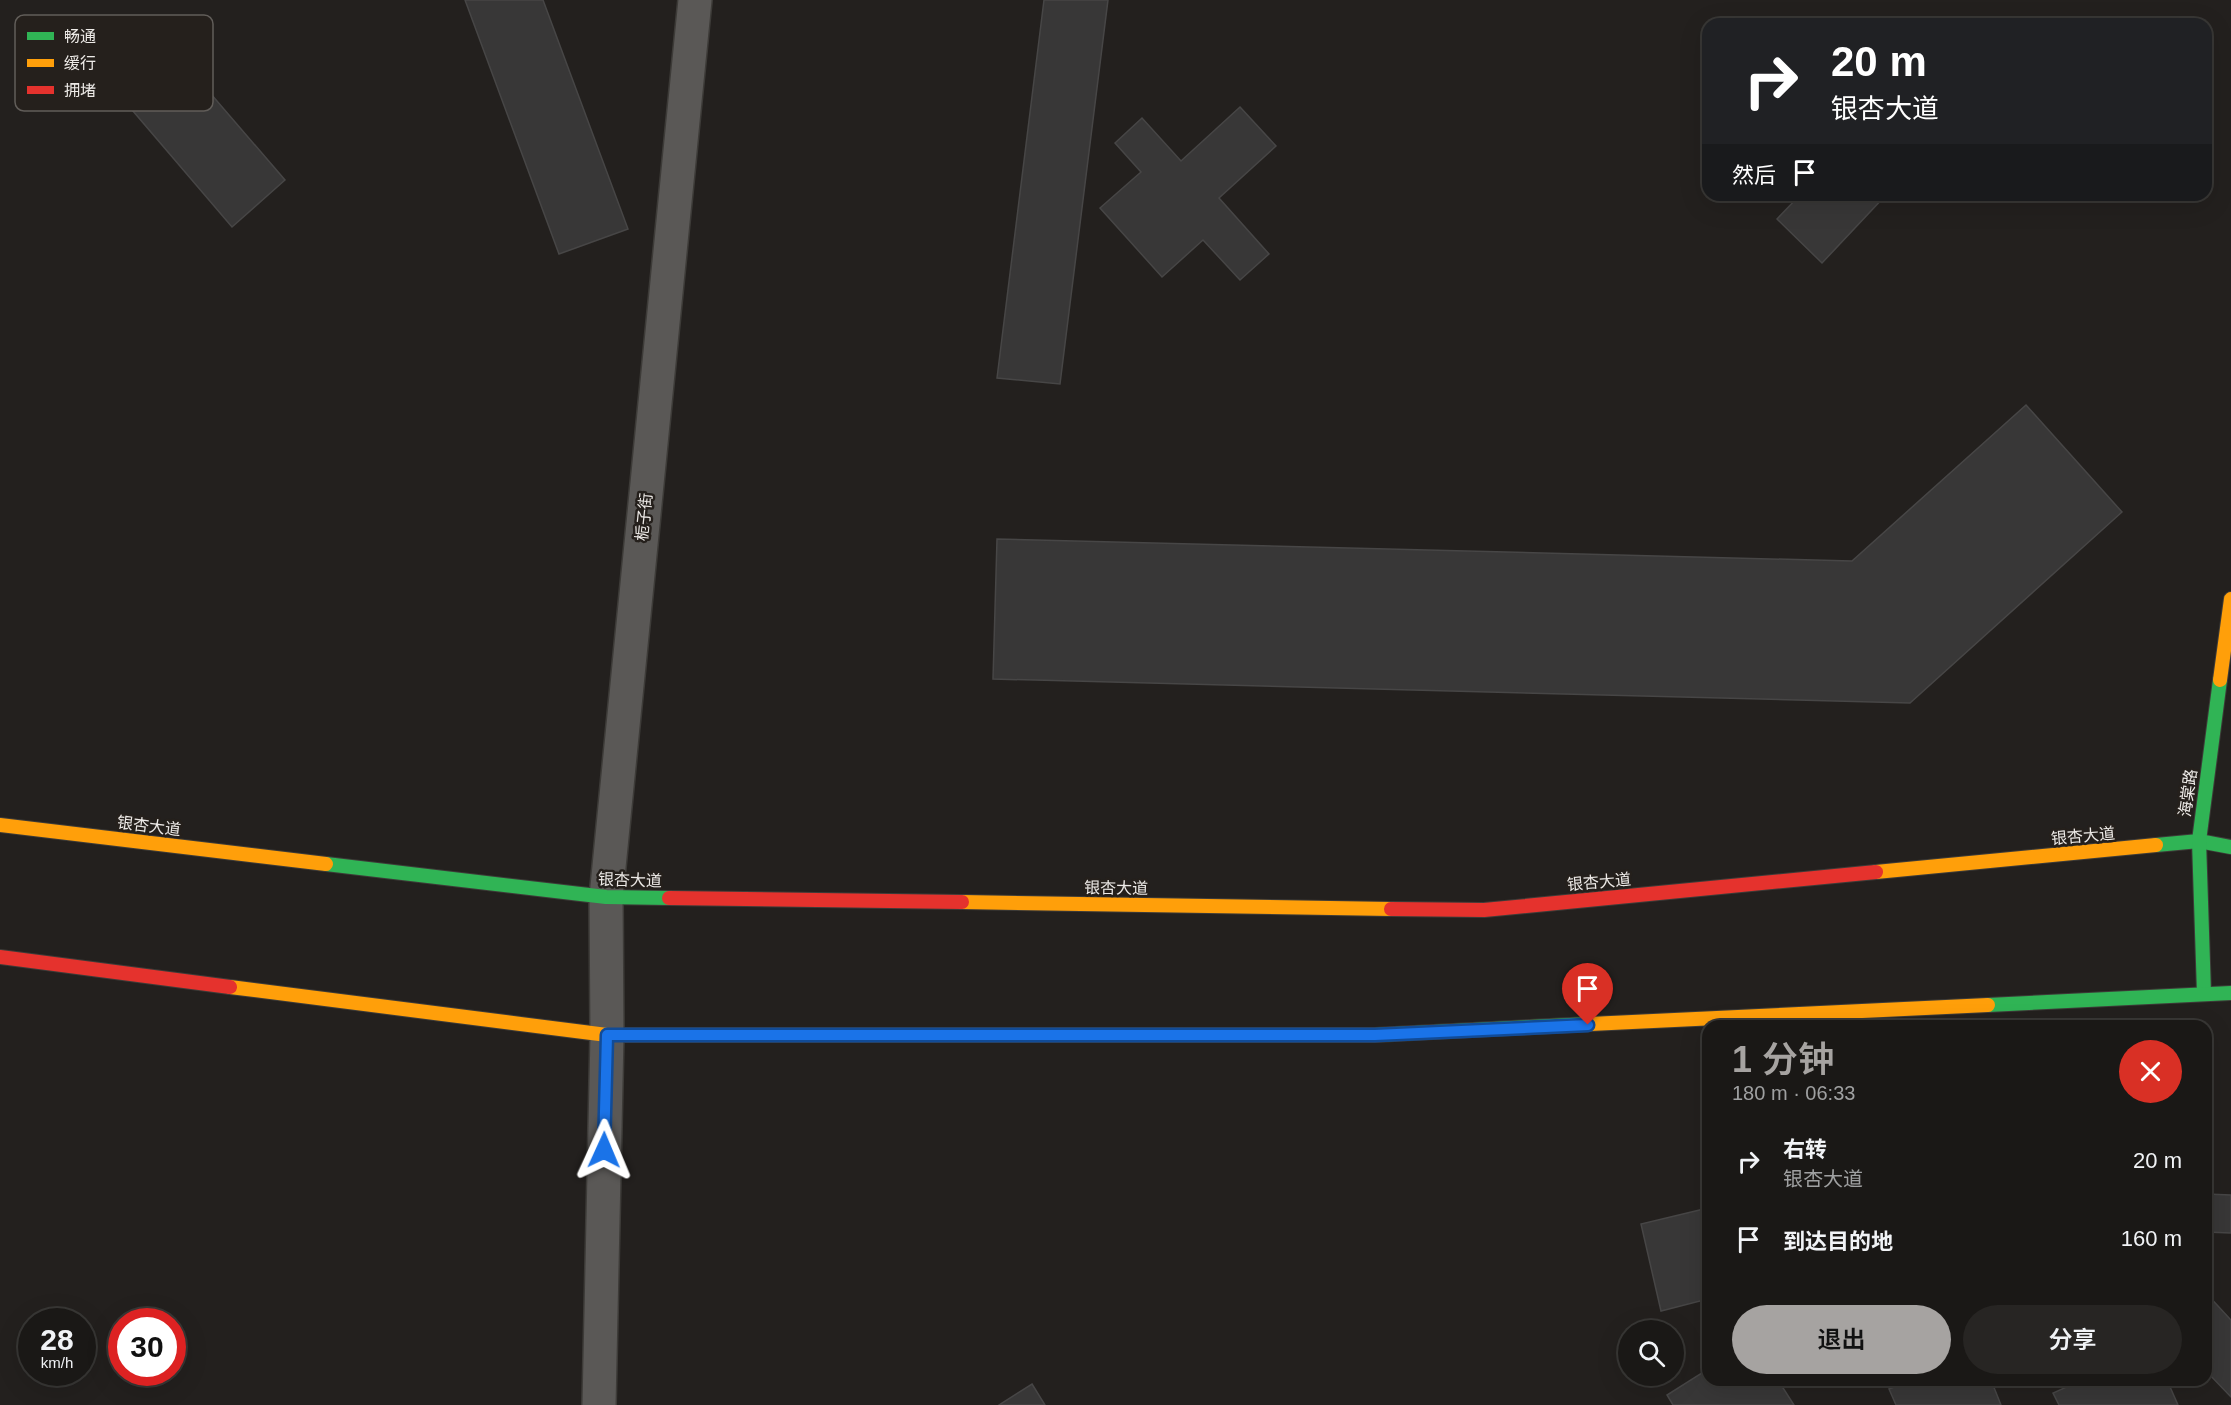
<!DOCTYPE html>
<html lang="zh">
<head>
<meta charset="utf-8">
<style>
	body { margin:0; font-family:Helvetica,"Noto Sans SC",sans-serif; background:#272523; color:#f1f3f6; height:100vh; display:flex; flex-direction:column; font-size:22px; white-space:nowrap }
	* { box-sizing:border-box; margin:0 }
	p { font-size:20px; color:#9fa0a1 }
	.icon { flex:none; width:33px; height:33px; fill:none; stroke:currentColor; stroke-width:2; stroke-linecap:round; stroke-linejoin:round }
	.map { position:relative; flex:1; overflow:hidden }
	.panel { position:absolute; left:1702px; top:1020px; width:510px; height:366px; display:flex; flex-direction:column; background:#1a1816; border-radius:18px; box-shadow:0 6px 24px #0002,0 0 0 2px #383735 }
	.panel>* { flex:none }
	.top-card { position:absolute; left:1702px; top:18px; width:510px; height:183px; border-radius:18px; box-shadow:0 6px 24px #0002,0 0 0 2px #383735; background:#202124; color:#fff; overflow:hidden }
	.buttons { position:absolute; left:1618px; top:1320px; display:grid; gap:12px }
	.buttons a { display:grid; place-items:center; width:66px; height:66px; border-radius:50%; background:#1a1816; box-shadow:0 6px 24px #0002,0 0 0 2px #383735; font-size:30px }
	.speed { position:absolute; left:18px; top:1308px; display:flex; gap:12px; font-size:30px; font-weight:700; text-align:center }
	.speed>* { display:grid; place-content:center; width:78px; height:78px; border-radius:50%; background:#1a1816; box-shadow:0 6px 24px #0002,0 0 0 2px #383735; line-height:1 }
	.speed small { font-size:15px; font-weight:400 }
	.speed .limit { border:9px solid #d22; background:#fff; color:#111 }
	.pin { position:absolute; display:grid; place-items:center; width:51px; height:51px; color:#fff; margin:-62px -26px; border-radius:50% 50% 50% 0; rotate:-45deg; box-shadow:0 0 6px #0007 }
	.pin .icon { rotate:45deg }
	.me { position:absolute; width:66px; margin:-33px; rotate:1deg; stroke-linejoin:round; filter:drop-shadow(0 0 4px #0008) }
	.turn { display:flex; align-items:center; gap:21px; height:126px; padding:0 30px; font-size:27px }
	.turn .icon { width:78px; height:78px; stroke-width:2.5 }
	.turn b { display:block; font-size:42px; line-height:51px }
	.then { display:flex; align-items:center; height:57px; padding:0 30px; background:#0003; gap:12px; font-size:22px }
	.round { display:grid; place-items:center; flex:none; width:63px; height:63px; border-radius:32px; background:#272523 }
	.overview { display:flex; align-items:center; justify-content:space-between; height:102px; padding:0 30px }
	h1 { font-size:36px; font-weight:600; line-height:45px; color:#a6a3a1 }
	.primary-button { display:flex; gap:12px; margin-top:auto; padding:12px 30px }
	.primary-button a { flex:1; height:69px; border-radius:36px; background:#a6a3a1; color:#111; font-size:24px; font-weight:600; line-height:69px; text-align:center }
	.primary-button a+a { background:#272523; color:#f1f3f6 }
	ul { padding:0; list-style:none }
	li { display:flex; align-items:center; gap:18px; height:78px; padding:0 30px }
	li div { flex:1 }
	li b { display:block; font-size:22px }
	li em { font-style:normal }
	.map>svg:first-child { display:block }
	.building { fill:#383737; stroke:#474646; stroke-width:1.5 }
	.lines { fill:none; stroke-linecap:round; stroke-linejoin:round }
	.street-casing { stroke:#3d3b38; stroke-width:36 }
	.fast-casing { stroke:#3d3b38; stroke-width:16 }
	.slow-casing { stroke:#3d3b38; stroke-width:16 }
	.jam-casing { stroke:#3d3b38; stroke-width:16 }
	.street { stroke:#5a5856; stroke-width:33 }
	.fast { stroke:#30b455; stroke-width:14 }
	.slow { stroke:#ff9f0a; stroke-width:14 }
	.jam { stroke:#e5322d; stroke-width:14 }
	.route-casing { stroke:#114b97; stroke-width:15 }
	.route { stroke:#1a73e8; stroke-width:10 }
	.labels { text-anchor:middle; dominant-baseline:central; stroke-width:5; stroke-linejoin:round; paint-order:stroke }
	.street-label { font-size:16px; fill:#edeae7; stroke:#25201c }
	.key { fill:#25201c; stroke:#615d59; stroke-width:1.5 }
	.key-label { font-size:16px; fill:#edeae7 }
</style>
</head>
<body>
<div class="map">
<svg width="2231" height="1405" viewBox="0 0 2231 1405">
	<rect width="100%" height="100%" fill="#23201e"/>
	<g class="building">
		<path d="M465,0h78l85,229 -69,25z"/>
		<path d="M1044,0h64l-48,384 -63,-6z"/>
		<path d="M168,44l117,136 -53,47 -117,-137z"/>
		<path d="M1240,107l36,39 -57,52 50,56 -29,26 -37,-40 -41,37 -62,-69 41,-36 -26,-29 27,-25 39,43z"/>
		<path d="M1800,195h86l-64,68 -45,-44z"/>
		<path d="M2026,405l96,107 -212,191 -917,-24 4,-140 855,22z"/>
		<path d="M2206,1194l25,1v38l-25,-1z"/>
		<path d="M1708,1208v91l-47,12 -20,-87z"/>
		<path d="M2206,1293l25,27v77l-25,-26z"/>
		<path d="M1708,1369v11h70l16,25h-121l-6,-10z"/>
		<path d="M1913,1380h78l10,25h-105l-7,-16z"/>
		<path d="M2082,1380h85l11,25h-119l-6,-12z"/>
		<path d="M1032,1384l13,21h-46z"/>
	</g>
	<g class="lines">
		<defs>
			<path id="street" d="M599,1405l8,-370 -1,-138 89,-897"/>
			<g id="fast">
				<path d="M2156,845l43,-4 32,6"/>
				<path d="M326,864l280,33 63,1"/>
				<path d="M2204,993l-5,-152 21,-161"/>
				<path d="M1988,1005l243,-12"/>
				<path d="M622,1035h255"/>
				<path d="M1183,1035h192l215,-11"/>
			</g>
			<g id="slow">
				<path d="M2220,680l11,-81"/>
				<path d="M0,825l326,39"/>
				<path d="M1876,872l280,-27"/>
				<path d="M962,902l429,7"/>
				<path d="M230,987l377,48h15"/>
				<path d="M1590,1024l398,-19"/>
			</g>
			<g id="jam">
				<path d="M669,898l293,4"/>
				<path d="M1391,909l93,1 392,-38"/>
				<path d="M0,957l230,30"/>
				<path d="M877,1035h306"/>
			</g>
		</defs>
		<use href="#street" class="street-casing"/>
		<use href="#fast" class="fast-casing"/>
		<use href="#slow" class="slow-casing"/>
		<use href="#jam" class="jam-casing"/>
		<use href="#street" class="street"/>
		<use href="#fast" class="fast"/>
		<use href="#slow" class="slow"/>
		<use href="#jam" class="jam"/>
	</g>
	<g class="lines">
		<defs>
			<path id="route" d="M604,1150l3,-115h768l213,-10"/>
		</defs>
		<use href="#route" class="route-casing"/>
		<use href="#route" class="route"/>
	</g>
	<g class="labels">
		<g class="street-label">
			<text transform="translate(644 517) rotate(-84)">栀子街</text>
			<text transform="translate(2188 793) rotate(-82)">海棠路</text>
			<text transform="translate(149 826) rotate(7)">银杏大道</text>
			<text transform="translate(2083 836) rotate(-5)">银杏大道</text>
			<text transform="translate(630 880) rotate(2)">银杏大道</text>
			<text transform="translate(1599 882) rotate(-5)">银杏大道</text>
			<text transform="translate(1116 888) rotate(1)">银杏大道</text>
		</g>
	</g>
	<rect x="15" y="15" width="198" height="96" rx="9" class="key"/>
	<rect x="27" y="32" width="27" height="8" fill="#30b455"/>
	<rect x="27" y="59" width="27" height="8" fill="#ff9f0a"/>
	<rect x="27" y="86" width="27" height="8" fill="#e5322d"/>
	<g class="key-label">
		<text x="64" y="42">畅通</text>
		<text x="64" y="69">缓行</text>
		<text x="64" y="96">拥堵</text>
	</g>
</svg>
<div class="buttons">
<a><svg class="icon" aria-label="search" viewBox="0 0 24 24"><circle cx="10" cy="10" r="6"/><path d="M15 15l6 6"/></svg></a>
</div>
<div class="speed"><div>28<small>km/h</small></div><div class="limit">30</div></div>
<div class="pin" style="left:1588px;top:1025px;background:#d93025"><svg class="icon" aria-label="arrive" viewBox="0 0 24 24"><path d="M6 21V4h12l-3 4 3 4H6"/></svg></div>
<svg class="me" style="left:604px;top:1150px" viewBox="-20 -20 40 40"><path d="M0-17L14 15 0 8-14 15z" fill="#1a73e8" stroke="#fff" stroke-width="4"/></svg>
<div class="top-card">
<div class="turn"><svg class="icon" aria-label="right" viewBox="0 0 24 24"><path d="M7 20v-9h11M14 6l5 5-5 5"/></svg><div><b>20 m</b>银杏大道</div></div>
<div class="then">然后<svg class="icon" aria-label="arrive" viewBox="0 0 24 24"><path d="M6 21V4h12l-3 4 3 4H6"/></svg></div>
</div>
<section class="panel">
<div class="overview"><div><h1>1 分钟</h1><p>180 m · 06:33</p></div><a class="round" style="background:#d93025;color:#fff"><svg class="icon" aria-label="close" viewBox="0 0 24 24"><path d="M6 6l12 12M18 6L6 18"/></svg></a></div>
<ul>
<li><svg class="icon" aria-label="right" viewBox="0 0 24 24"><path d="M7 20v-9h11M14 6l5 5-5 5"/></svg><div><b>右转</b><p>银杏大道</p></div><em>20 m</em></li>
<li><svg class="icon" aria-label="arrive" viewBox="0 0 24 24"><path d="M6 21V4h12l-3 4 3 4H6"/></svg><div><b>到达目的地</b></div><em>160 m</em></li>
</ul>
<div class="primary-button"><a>退出</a><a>分享</a></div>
</section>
</div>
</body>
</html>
